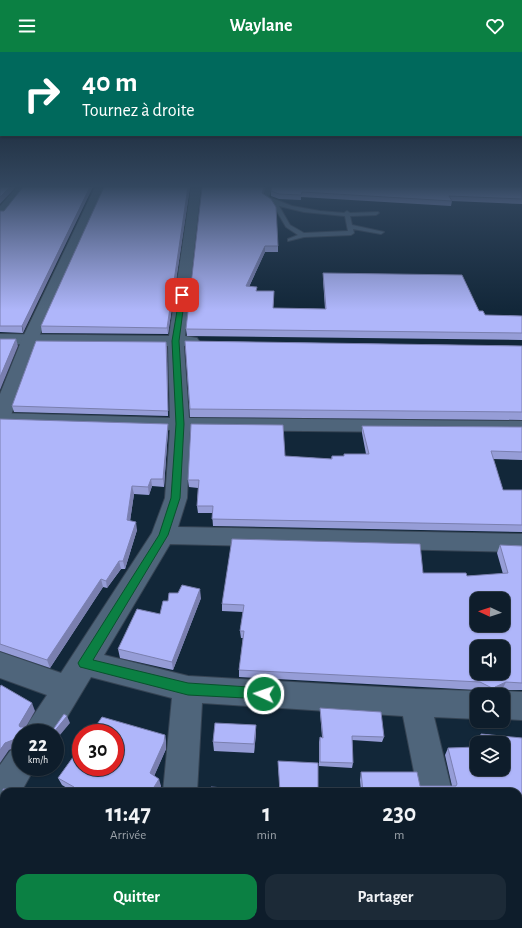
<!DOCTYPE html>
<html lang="fr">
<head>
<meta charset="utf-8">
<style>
	body { margin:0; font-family:"Alegreya Sans",sans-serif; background:#1c2a37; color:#f1f3f6; height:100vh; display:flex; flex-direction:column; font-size:15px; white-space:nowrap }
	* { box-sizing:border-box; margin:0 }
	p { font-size:13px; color:#9ba2a9 }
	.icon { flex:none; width:22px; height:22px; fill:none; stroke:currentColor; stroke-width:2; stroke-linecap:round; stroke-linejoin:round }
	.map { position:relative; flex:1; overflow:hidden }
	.sheet { position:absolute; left:0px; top:736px; width:522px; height:140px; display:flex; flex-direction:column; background:#0e1d2b; border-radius:12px 12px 0 0; box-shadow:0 1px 3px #0004,0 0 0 1px #2e3b47 }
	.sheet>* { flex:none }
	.top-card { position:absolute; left:0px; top:0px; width:522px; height:84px; box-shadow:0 1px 3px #0004,0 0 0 1px #2e3b47; background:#00695c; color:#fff; overflow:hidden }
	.needle { width:26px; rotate:273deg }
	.tools { position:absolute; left:470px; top:540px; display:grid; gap:8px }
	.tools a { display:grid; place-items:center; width:40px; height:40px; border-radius:8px; background:#0e1d2b; box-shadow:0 1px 3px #0004,0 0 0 1px #2e3b47; font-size:20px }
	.speed { position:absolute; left:12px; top:672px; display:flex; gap:8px; font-size:20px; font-weight:700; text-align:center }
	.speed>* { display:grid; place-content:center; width:52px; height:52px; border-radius:50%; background:#0e1d2b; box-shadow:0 1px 3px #0004,0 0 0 1px #2e3b47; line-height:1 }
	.speed small { font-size:10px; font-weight:400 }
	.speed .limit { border:6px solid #d22; background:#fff; color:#111 }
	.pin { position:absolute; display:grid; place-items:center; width:34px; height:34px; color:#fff; margin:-17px; border-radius:8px; box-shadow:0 2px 6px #0006 }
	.me { position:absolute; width:44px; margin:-22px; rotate:273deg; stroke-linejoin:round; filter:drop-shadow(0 0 3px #0008) }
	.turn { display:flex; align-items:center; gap:14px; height:84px; padding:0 16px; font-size:18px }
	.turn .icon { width:52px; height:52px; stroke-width:2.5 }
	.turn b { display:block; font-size:28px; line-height:34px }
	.eta { display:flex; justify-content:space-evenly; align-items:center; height:68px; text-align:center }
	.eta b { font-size:24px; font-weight:700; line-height:28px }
	.cta { display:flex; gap:8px; margin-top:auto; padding:8px 16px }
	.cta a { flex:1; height:46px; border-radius:12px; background:#0b8043; color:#fff; font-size:16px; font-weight:700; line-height:46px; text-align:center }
	.cta a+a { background:#1c2a37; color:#f1f3f6 }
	header { display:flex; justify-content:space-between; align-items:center; height:52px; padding:0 16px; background:#0b8043; color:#fff; font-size:18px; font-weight:700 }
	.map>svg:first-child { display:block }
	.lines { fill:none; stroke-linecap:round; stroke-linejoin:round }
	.service-casing { stroke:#364454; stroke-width:2 }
	.minor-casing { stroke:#364454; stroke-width:2 }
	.tertiary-casing { stroke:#364454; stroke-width:2 }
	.service { fill:#4f657b; fill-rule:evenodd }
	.minor { fill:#4f657b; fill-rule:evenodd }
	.tertiary { fill:#4f657b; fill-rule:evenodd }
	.wall { fill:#969dd7 }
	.shaded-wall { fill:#7a7faf }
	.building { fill:#afb6fa; stroke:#7a7faf; fill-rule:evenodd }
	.route { fill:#0b8043; stroke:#07532c }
</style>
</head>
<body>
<header><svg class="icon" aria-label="menu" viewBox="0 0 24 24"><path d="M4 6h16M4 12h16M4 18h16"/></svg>Waylane<svg class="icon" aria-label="heart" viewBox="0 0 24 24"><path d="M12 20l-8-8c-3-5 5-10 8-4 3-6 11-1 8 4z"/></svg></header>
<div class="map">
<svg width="522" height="876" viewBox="0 0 522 876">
	<rect width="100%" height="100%" fill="#122739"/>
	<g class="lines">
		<defs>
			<path id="service" d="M266,135h6l-3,10 23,9 28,5 24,2 3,-2 3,2 28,-1 1,1 -3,2 -26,1 2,9 32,7 -3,2 -28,-5 1,4 -3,2 -47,2 -16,4v-2l10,-4 -12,-8 -14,-24 -9,-5zM279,154l25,6 41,4 3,15 -44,2 -14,-8z"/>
			<g id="minor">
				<path d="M17,135h10l-23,28 -4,1v-10z"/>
				<path d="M191,135h10l-16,149 12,2 2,3 -2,3 -13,2 5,72 333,3v12l-332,-3 -3,68 -9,29 344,7v18l-352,-8 -66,111 84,21 227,13 62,2 10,4h-10v24l-43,-2 18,75h-34l-15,-76 -201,-13 -5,89h-34l9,-94 -81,-21 -36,60v-4h-31l5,-11 18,-27 -47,-17v-26l61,21 91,-140 13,-35 5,-68 -170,-5v-12l170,5 -2,-72 -168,-2v-10l169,2z"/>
				<path d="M503,639l19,1v28l-19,-1v-24h-10z"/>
				<path d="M21,694v21h14l-14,25h-17v17l-4,2v-46l10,-14z"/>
				<rect x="149" y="872" width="38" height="4"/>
				<path d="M447,872h38l1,4h-38z"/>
			</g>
			<path id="tertiary" d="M95,135h10l-67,152 -28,79 -3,4 -7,2v-30l22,-55z"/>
		</defs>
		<use href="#service" class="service-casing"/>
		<use href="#minor" class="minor-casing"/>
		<use href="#tertiary" class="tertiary-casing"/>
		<use href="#service" class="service"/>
		<use href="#minor" class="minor"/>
		<use href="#tertiary" class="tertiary"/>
	</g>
	<g class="wall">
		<path d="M190,135l-22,147 -126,-1 -1,-7z"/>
		<path d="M266,135l-3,7 15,52v6h-13l-16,35 8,4h17l-1,17 52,1 -2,-30v-6l156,38 6,4 37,1v24l-335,-4 -1,-7z"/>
		<path d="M522,135v17l-70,-3 -1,5 -150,-9v3l-22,-1 -8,-3v-5z"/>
		<path d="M0,159l23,122 -23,-1z"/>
		<path d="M185,289l337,5v74l-332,-3z"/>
		<path d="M167,295l1,69 -154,-4 -2,-6z"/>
		<path d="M0,367l168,12 -4,56 -12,-1 -3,9 -15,-1 -4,27 7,9 -12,39h-4l-14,19 -4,-1 -53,81 -50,-17z"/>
		<path d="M362,374l160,1v33l-29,-1 10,31h19v42l-309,-6 -1,-13h-14l-1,-7 1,-18 -9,-1 -1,-7 97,-24 46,3 1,-3h12v-2h22l-4,-21z"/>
		<path d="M500,493l22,1v144h-20l-6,3 -1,2h-16l2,-4 -4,-1 -238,-13v-7l4,-32h-2l-1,-7 3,-19 -21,-1v-7l201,-31 44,3 36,-2 -6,-21z"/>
		<path d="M201,546l-28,72 -53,-12 -2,-9 42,-35 8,-13z"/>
		<path d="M320,656l64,29 -2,5 -30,-2 1,23 -1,5 -33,-2v-24l1,-5h2l-2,-25z"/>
		<path d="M256,673v8l-2,20 -40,-2 -1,-9z"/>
		<path d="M481,682l41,4v175l-4,-13v-108h-157l-1,-12 1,-8 59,14h32l-7,-31 3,-7 29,21 26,-26h-26v-2z"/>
		<path d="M165,683l1,8v6l-12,27 7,10 -4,6h-86l1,-1 -10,-6 -4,-7z"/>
		<path d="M278,709l40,31h-38z"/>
		<path d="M0,756l4,9v31l-4,-3z"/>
		<path d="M484,872l38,4h-41z"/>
	</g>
	<g class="shaded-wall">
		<path d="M10,135h6l-16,17v-7z"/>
		<path d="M90,135h3l-70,146 -1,-7z"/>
		<path d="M188,135h2l-22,147 -1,-6z"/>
		<path d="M264,135h2l-4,12v-6z"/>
		<path d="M265,194v6l-19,41v-7z"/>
		<path d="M16,287l2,7 -18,44v-13z"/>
		<path d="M166,290l1,5 1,69v-5z"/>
		<path d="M168,372v7l-4,56 -1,-8z"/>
		<path d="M151,427l1,7 -3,9 -1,-8z"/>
		<path d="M132,434l2,8 -5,34 -2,-8z"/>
		<path d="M136,470l1,8 -12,39 -2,-8z"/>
		<path d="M119,509l2,8 -14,19 -1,-7z"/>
		<path d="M101,527l2,8 -53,81 -3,-8z"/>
		<path d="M200,537l1,9 -28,72 -1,-8z"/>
		<path d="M506,630l-4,8 -8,3 1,-6z"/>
		<path d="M32,651l3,8 -12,21 -4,-7z"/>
		<path d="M67,664l3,7 -15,18v-8h-2z"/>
		<path d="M256,673v8l-2,20v-9z"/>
		<path d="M165,683l1,8v6l-14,32 -2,-8z"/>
		<path d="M18,686l3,7 -12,5 -9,13v-13l5,-7z"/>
		<path d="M159,727l2,7 -4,6h-6z"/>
		<path d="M0,756l4,6v1l-2,3 -2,-2z"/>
	</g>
	<g class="building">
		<path d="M0,135h10l-10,10z"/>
		<path d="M23,135h67l-68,139h-22v-115h4z"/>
		<path d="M104,135h84l-21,141 -126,-2z"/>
		<path d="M202,135h62l-2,6 9,6 5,8 2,39h-13l-19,40 11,1 -1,4h18l-1,17 53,1 -3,-36 139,2 17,36h4l2,4 37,1v17l-336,-4z"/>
		<path d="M272,135h250v12l-73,-3 3,5 -150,-9 -1,3 -22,-1 -8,-3z"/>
		<path d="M0,287h16l-16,38z"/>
		<path d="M36,289l130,1 2,69 -156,-5z"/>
		<path d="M185,289l337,5v66l-332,-3z"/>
		<path d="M0,367l168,5 -5,55h-12l-3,8 -16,-1 -5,34 9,2 -13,39h-4l-13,20 -5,-2 -54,81 -47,-16z"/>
		<path d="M191,372l92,1 2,31 47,3v-3h12v-2h25l-7,-28 160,1v25l-31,-1 12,39h19v35l-310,-6 1,-13h-16l2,-26h-11z"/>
		<path d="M232,487l188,5 3,29h43l1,3 41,-3 -8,-28 22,1v137l-16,-1 -11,5 1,6h-14v-4l10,-1 -12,-6 -241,-12 5,-39h-4l4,-26 -22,-1zM477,547h26v26h-26zM477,595h26v26h-26z"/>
		<path d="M182,533l18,4 -28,73 -54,-13 19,-40 23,5 3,-13h5l1,-8h9z"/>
		<path d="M1,633l31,18 -13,22 1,2h30l2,4 12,-17 3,2 -14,17h-8l-2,-1v1h-22v26h-2l-1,-21 -13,5 -5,7v-63z"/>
		<path d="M320,656l61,4 3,25 -32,-1 1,27 -33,-1v-25l3,1z"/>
		<path d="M102,665l63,18 -1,7 -14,31 9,6 -8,13h-80l3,-5 -16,-9 23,-32v21h34v-34h-24z"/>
		<path d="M215,671l41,2 -2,19 -41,-2z"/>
		<path d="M481,682l41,4v151l-4,-13v-84h-155l-2,-20h56l3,14h36l1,-2 -9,-36 29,-1v22h26v-26h-21z"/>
		<path d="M278,709l40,2v29h-38z"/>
		<path d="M211,735l39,3v2h-40z"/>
		<path d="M3,737h6l-2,3h-3v4l-1,1z"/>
		<path d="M0,762l4,3v28l-4,-3z"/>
		<path d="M0,838l4,2v32h33l5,4h-42z"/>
		<path d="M81,872h16l6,4h-24z"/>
		<path d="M308,872h136l1,4h-136z"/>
		<rect x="485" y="872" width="37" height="4"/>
	</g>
	<linearGradient id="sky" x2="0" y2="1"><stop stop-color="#0a151f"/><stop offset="0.52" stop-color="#33475f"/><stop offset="1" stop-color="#33475f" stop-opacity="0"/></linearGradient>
	<rect width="522" height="258" fill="url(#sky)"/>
	<path class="route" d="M180,241l5,2 -6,46 5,83 -4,74 -12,37 -75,125 95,23 76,5 4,2 2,4 -2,3 -4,2 -76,-4 -104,-27 -4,-1 -2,-4 81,-128 12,-37 5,-74 -4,-83z"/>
</svg>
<div class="tools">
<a><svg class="needle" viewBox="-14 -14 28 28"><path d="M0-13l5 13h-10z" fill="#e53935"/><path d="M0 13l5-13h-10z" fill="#9ba2a9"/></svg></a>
<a><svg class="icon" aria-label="sound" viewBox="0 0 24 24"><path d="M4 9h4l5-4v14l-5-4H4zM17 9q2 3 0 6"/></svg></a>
<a><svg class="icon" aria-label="search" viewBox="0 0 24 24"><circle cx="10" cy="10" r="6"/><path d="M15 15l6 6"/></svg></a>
<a><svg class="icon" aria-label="layers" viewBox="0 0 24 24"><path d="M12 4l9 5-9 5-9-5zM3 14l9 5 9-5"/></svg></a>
</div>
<div class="speed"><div>22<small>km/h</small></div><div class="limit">30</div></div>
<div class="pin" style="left:182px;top:243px;background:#d93025"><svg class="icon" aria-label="arrive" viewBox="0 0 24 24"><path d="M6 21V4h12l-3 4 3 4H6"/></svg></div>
<svg class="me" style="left:264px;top:642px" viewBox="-20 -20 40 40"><circle r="17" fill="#0b8043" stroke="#fff" stroke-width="3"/><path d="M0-11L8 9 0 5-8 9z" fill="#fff"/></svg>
<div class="top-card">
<div class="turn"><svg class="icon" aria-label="right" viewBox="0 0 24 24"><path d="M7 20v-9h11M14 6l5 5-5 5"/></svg><div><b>40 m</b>Tournez à droite</div></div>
</div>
<section class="sheet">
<div class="eta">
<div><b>11:47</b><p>Arrivée</p></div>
<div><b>1</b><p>min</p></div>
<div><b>230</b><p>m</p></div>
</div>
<div class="cta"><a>Quitter</a><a>Partager</a></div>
</section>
</div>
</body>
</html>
